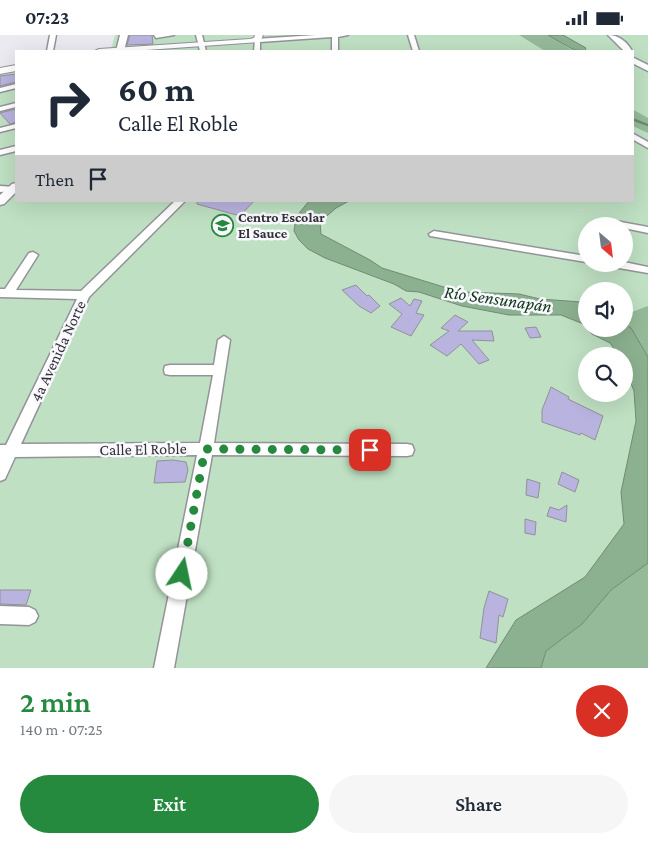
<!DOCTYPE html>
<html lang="en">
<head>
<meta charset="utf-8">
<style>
	body { margin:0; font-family:"Crimson Pro",serif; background:#f6f6f7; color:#1f2937; height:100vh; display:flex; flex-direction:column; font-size:19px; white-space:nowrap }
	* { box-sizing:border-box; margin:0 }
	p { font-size:16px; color:#747a83 }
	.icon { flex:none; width:28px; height:28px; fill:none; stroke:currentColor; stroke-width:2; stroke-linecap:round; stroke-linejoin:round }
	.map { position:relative; height:633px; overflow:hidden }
	.drawer { display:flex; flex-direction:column; background:#fff; flex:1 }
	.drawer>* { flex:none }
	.guide { position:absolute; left:15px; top:15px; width:619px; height:152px; border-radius:0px; box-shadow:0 5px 20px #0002; background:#fff; color:#1f2937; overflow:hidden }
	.needle { width:32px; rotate:152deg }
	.buttons { position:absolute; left:578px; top:182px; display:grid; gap:10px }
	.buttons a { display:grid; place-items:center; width:55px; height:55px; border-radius:50%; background:#fff; box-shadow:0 5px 20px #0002; font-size:25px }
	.pin { position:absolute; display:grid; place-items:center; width:42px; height:42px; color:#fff; margin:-21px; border-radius:10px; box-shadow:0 2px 8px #0006 }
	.me { position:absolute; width:55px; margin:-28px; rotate:11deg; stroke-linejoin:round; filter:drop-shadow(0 0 4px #0008) }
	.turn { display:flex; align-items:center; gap:18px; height:105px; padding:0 20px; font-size:22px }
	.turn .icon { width:65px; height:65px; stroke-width:2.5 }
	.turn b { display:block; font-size:35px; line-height:42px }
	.then { display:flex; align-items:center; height:48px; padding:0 20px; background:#0003; gap:10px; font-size:19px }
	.round { display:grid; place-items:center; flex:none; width:52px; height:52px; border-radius:26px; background:#f6f6f7 }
	.overview { display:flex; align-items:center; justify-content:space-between; height:85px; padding:0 20px }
	h1 { font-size:30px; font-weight:600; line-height:38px; color:#25893e }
	.button { display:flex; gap:10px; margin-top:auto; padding:10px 20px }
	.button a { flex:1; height:58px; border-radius:30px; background:#25893e; color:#fff; font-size:20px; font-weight:600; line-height:58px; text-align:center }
	.button a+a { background:#f6f6f7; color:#1f2937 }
	.status { display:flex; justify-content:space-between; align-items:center; height:35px; padding:0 25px; background:#fff; direction:ltr }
	.status svg { height:14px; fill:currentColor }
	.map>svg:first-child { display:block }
	.green { fill:#bfe0c3; fill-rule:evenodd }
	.forest { fill:#95ba99 }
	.water { fill:#8cb190; stroke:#718b74 }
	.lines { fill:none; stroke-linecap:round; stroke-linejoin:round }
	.stream { stroke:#718b74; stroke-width:2.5 }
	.building { fill:#b8b3df; stroke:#929197 }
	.minor-casing { stroke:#939399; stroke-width:3 }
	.tertiary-casing { stroke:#939399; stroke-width:3 }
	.secondary-casing { stroke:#939399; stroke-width:2 }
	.minor { fill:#fff; fill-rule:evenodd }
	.tertiary { fill:#fff; fill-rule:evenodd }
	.secondary { fill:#fff; fill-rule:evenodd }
	.route { stroke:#25893e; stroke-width:9; stroke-dasharray:0 16.2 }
	.labels { text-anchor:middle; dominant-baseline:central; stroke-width:5; stroke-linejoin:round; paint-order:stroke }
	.far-poi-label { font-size:14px; font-weight:bold; fill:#313134; stroke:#f8f8fe; text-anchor:start }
	.street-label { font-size:16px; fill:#313134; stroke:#f8f8fe }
	.water-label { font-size:18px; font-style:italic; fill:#0a3515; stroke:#f8f8fe }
</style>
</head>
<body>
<div class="status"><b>07:23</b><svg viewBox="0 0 49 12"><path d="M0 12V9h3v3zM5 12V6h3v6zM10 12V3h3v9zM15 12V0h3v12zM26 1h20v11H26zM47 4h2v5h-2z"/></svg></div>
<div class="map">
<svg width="648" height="633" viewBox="0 0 648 633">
	<rect width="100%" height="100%" fill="#ebeaf1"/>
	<path class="green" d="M115,0h533v633h-648v-595l16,-4v132h616v-150h-530l9,-2zM586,191h38v38h-38zM586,256h38v38h-38zM586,321h38v38h-38z"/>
	<g class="forest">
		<path d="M519,0h30l24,16h-28z"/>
		<path d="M632,74l16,9v15l-15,-7z"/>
		<path d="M648,271v52l-17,-30 -7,-5v-8z"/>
		<path d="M648,528v105h-107l5,-17 36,-27 29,-34z"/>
	</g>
	<g class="water">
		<path d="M548,0h15l23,13 -1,2 3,1 -14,-1z"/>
		<path d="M309,166h40l-13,7 -16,14 1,12 49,26 12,8 65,20 17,4 55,2 21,5 41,3 5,2v24l-5,-5 -20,-8h-52l-47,-9 -43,-14 -13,-1 -12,-7 -69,-26 -17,-9 -9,-9 -5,-9 2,-14z"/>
		<path d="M624,288l7,5 17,29v206l-37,27 -29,34 -36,27 -5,17h-55l30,-48 69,-43 39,-53 -3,-32 15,-71 -2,-30 -10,-25v-10h-5l-9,-13 -18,-9 -5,-5h37z"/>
	</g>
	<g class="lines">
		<path class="stream" d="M632,84l16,6"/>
	</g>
	<g class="building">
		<path d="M130,0h22l1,9 -26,1z"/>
		<path d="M16,39v8l-16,4v-10z"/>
		<path d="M16,74v13l-6,2 -10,-11z"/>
		<path d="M197,166h57l-14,15 -43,-12z"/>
		<path d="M356,250l11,11 2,-1 11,11 -9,7 -12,-7 -17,-16z"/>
		<path d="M401,263l9,8 4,-7 8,2 -6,12 8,2 -13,21 -20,-9 11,-13 -13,-10z"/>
		<path d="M455,280l13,7 -10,9h34l2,10 -22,-1 17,20 -10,4 -18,-20 -14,12 -17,-11 19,-14 -8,-3z"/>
		<path d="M536,292l5,10 -11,1 -5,-10z"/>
		<path d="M551,352l18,10 -1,2 35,17 -8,24 -14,-7 -1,2 -38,-13v-12z"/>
		<path d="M173,425l13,2 2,8 -3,12 -31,1 3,-22z"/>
		<path d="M562,437l17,8 -4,12 -17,-8z"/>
		<path d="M527,444l13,4 -2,15 -12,-3z"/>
		<path d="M567,470l-1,17 -19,-6 3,-9 9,3z"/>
		<path d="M525,484l11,3 -1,13 -10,-2z"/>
		<path d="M0,555h31l-5,15 -26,-1z"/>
		<path d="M489,556l19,8 -5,18 -4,-2 -3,28 -16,-5 4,-30z"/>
	</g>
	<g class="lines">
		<defs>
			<g id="minor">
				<path d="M50,0h6l-3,16h-6z"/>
				<path d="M154,0h20l-18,3z"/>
				<path d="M196,0h6l4,16h-6z"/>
				<path d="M316,0h32l-10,2v14h-6v-14l-72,5v9h-6l1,-12z"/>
				<path d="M408,0h6l5,16h-6z"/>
				<path d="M16,49v4l-16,4v-4z"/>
				<path d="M16,68v4l-16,4v-4z"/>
				<path d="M16,89v4l-16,4v-4z"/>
				<path d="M632,98l16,9v6l-16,-9z"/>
				<path d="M16,111v5l-16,4v-5z"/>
				<path d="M0,151l16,1v4l-16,1z"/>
				<path d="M175,166h10l-96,96 -68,147 179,-1 13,-68h-43l-5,-1 -1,-4 1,-4 5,-1h44l4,-25 6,-4 6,4 -16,103 193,1 5,1 2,5 -2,5 -5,1 -195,-1 -38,213h-20l43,-213 -182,2 -10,22 -5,2v-36h6l71,-146 -77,-2v-8h5l24,-36 4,-1 5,3 -22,35 65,1z"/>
				<path d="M610,185l38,7v6l-24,-5v-2l-17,-1v-4z"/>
				<path d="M434,196l152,25v6l-156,-26 -1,-2z"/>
				<path d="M624,227l24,5v6l-35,-6 -5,-3z"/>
				<path d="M0,571l29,1 6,3 3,6 -3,6 -6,3 -29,-1z"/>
			</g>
			<g id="tertiary">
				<path d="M120,0h8l-4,16h-8z"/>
				<path d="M608,0c11,0 19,7 24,16h-8z"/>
				<path d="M632,22l16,8v6l-16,-8z"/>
				<path d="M16,148v9l-12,12 -4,1v-10l12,-11z"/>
			</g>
			<g id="secondary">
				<path d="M255,0h8l-3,7 -128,9h-37l4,-2 151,-10 4,-1z"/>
				<path d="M16,30v6l-16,3v-6z"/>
			</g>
		</defs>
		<use href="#minor" class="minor-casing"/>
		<use href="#tertiary" class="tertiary-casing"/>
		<use href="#secondary" class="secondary-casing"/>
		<use href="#minor" class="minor"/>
		<use href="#tertiary" class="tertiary"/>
		<use href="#secondary" class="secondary"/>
	</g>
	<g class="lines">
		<path class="route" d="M182,539l23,-125 165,1"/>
	</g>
	<defs>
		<symbol id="school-ring" viewBox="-11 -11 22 22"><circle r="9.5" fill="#f8f8fe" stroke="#25893e" stroke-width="1.5"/><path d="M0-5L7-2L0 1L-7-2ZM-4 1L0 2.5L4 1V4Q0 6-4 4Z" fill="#25893e"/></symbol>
	</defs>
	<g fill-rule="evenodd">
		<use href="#school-ring" x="210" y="178" width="25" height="25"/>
	</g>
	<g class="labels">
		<g class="far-poi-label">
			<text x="238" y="182">Centro Escolar<tspan x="238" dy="16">El Sauce</tspan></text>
		</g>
		<g class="street-label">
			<text transform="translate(58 316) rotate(-65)">4a Avenida Norte</text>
			<text transform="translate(143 414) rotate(-1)">Calle El Roble</text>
		</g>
		<g class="water-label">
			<text transform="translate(498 264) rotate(8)">Río Sensunapán</text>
		</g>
	</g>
</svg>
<div class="buttons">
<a><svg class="needle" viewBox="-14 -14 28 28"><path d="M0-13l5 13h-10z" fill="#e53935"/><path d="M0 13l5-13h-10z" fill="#747a83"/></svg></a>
<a><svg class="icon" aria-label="sound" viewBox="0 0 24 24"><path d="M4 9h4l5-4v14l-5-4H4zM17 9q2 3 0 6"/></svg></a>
<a><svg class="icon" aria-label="search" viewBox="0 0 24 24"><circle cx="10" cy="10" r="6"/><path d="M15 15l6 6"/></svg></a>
</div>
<div class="pin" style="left:370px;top:415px;background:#d93025"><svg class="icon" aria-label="arrive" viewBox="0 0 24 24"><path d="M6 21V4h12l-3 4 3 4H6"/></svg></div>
<svg class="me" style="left:182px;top:539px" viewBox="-20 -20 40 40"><circle r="19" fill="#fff"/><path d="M0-13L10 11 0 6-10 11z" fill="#25893e"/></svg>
<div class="guide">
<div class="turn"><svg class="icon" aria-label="right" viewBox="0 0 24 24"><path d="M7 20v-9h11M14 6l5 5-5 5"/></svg><div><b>60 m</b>Calle El Roble</div></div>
<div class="then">Then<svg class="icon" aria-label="arrive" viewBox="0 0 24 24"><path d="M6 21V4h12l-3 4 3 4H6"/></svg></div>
</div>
</div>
<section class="drawer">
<div class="overview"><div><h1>2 min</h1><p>140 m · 07:25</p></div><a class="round" style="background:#d93025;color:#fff"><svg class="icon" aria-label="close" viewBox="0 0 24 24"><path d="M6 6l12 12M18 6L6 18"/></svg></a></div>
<div class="button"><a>Exit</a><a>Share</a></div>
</section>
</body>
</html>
